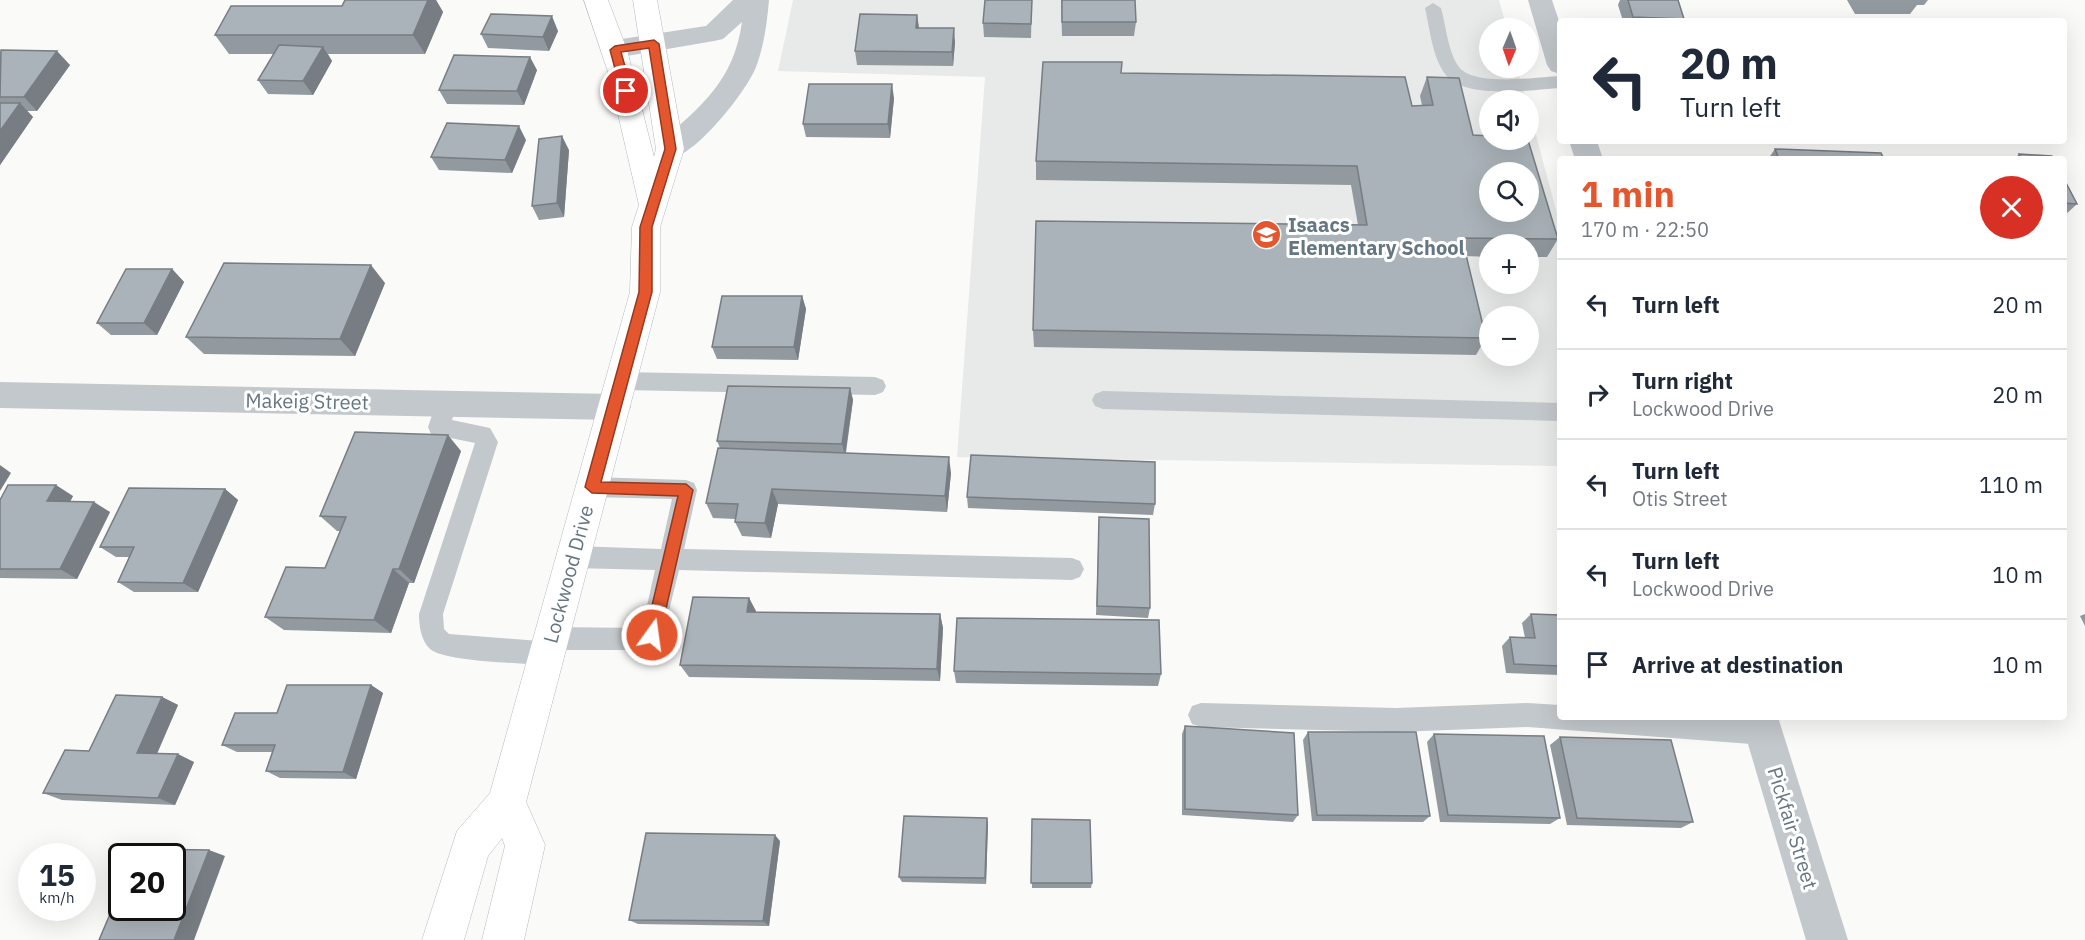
<!DOCTYPE html>
<html lang="en">
<head>
<meta charset="utf-8">
<style>
	body { margin:0; font-family:"IBM Plex Sans",sans-serif; background:#f6f6f7; color:#1f2937; height:100vh; display:flex; flex-direction:column; font-size:22px; white-space:nowrap }
	* { box-sizing:border-box; margin:0 }
	p { font-size:20px; color:#747a83 }
	.icon { flex:none; width:33px; height:33px; fill:none; stroke:currentColor; stroke-width:2; stroke-linecap:round; stroke-linejoin:round }
	.map { position:relative; flex:1; overflow:hidden }
	.details { position:absolute; left:1557px; top:156px; width:510px; height:564px; display:flex; flex-direction:column; background:#fff; border-radius:6px; box-shadow:0 6px 24px #0002 }
	.details>* { flex:none }
	.guide { position:absolute; left:1557px; top:18px; width:510px; height:126px; border-radius:6px; box-shadow:0 6px 24px #0002; background:#fff; color:#1f2937; overflow:hidden }
	.needle { width:39px; rotate:182deg }
	.tools { position:absolute; left:1479px; top:18px; display:grid; gap:12px }
	.tools a { display:grid; place-items:center; width:60px; height:60px; border-radius:50%; background:#fff; box-shadow:0 6px 24px #0002; font-size:30px }
	.speed { position:absolute; left:18px; top:843px; display:flex; gap:12px; font-size:30px; font-weight:700; text-align:center }
	.speed>* { display:grid; place-content:center; width:78px; height:78px; border-radius:50%; background:#fff; box-shadow:0 6px 24px #0002; line-height:1 }
	.speed small { font-size:15px; font-weight:400 }
	.speed .limit { border:3px solid #111; border-radius:9px; background:#fff; color:#111 }
	.pin { position:absolute; display:grid; place-items:center; width:51px; height:51px; color:#fff; margin:-26px; border:3px solid #fff; border-radius:50%; box-shadow:0 2px 6px #0007 }
	.me { position:absolute; width:66px; margin:-33px; rotate:14deg; stroke-linejoin:round; filter:drop-shadow(0 0 4px #0008) }
	.turn { display:flex; align-items:center; gap:21px; height:126px; padding:0 24px; font-size:27px }
	.turn .icon { width:78px; height:78px; stroke-width:2.5 }
	.turn b { display:block; font-size:42px; line-height:51px }
	.round { display:grid; place-items:center; flex:none; width:63px; height:63px; border-radius:32px; background:#f6f6f7 }
	.overview { display:flex; align-items:center; justify-content:space-between; height:102px; padding:0 24px }
	h1 { font-size:36px; font-weight:700; line-height:45px; color:#e4572e }
	ul { padding:0; list-style:none }
	li { display:flex; align-items:center; gap:18px; height:90px; padding:0 24px; border-top:2px solid #e0e1e3 }
	li div { flex:1 }
	li b { display:block; font-size:22px }
	li em { font-style:normal }
	.map>svg:first-child { display:block }
	.built { fill:#e8e9e9; fill-rule:evenodd }
	.lines { fill:none; stroke-linecap:round; stroke-linejoin:round }
	.secondary-casing { stroke:#b3babf; stroke-width:1 }
	.lane { fill:#c3c8cc; fill-rule:evenodd }
	.street { fill:#c3c8cc; fill-rule:evenodd }
	.secondary { fill:#fff; fill-rule:evenodd }
	.wall { fill:#929a9f }
	.shaded-wall { fill:#777d82 }
	.building { fill:#aab3b9; stroke:#777d82; stroke-width:1.5; fill-rule:evenodd }
	.route { fill:#e4572e; stroke:#94391e; stroke-width:1.5 }
	.labels { text-anchor:middle; dominant-baseline:central; stroke-width:6; stroke-linejoin:round; paint-order:stroke }
	.poi-label { font-size:20px; font-weight:bold; fill:#657683; stroke:#fff; text-anchor:start }
	.street-label { font-size:20px; fill:#657683; stroke:#fff }
</style>
</head>
<body>
<div class="map">
<svg width="2085" height="940" viewBox="0 0 2085 940">
	<rect width="100%" height="100%" fill="#fafaf8"/>
	<path class="built" d="M793,0h706l8,28h-17v40h27l9,32h-36v40h38l1,-31 31,116v241l-603,-9 28,-380 -207,-6zM1490,172h38v40h-38zM1490,244h38v40h-38zM1490,316h38v40h-38z"/>
	<g class="lines">
		<defs>
			<path id="secondary" d="M584,0h24l19,50 27,107 2,-8 -23,-149h24l27,149 -24,78v65l-134,510 19,43 -21,95h-42l23,-94 -3,-8 -14,18 -24,84h-42l35,-109 33,-38 140,-501 2,-65 7,-22 -30,-130z"/>
		</defs>
		<use href="#secondary" class="secondary-casing"/>
		<g class="lane">
			<path d="M1433,3l8,5c5,18 7,44 18,59 15,20 78,10 101,9v12c-29,2 -96,12 -115,-14 -13,-18 -15,-45 -20,-66z"/>
			<path d="M622,372l253,5 8,3 3,6 -3,6 -8,3 -253,-5 -8,-3 -3,-6 3,-6z"/>
			<path d="M1103,391l457,12v18l-457,-12 -8,-3 -3,-6 3,-6z"/>
			<path d="M446,395l8,3 3,6 -5,16 38,8 8,14 -55,172 1,15 5,5 90,7 2,-11 9,-3 92,1 13,-58 -82,-2 -8,-4 -4,-7 4,-7 8,-4 88,3 11,-50 -80,-2 -8,-3 -3,-7 3,-7 8,-3 94,3 8,3 3,7 -13,59 388,9 8,3 4,8 -4,8 -8,3 -393,-10 -18,73 -19,7h-85l1,3 -3,8 -9,4c-23,-2 -101,-3 -116,-16 -9,-9 -11,-23 -11,-35l56,-171 -44,-9 -3,-7 10,-29z"/>
			<path d="M1201,703l195,5 132,-5 32,2v12l204,2 9,4 4,9 -4,9 -9,4 -236,-18 -132,5 -195,-5 -9,-3 -4,-9 4,-9z"/>
		</g>
		<g class="street">
			<path d="M733,0h36c-2,23 -5,46 -13,67 -10,25 -54,79 -78,89 -7,3 -11,2 -18,0l-4,-7 4,-7c42,-36 74,-62 82,-120l-19,17 -9,2 -99,17 -9,-3 -4,-6 4,-6 9,-3 91,-14z"/>
			<path d="M1528,0h24l8,24v50l-9,-3 -4,-6z"/>
			<path d="M1569,141h28l6,18h-28z"/>
			<path d="M0,382l615,12 11,4 5,9 -5,9 -11,4 -615,-12z"/>
			<path d="M1740,717h38l70,223h-42z"/>
		</g>
		<use href="#secondary" class="secondary"/>
	</g>
	<g class="wall">
		<path d="M345,0h91l7,12 -18,42h-97l4,7 -19,34 -45,-1 -10,-14 16,-26h-45l-14,-19 127,-29z"/>
		<path d="M1032,0l-1,38 -47,-1 -1,-14z"/>
		<path d="M1061,0l75,22 -2,14h-72z"/>
		<path d="M1620,0h58l6,19 -1,2h-60l-5,-16z"/>
		<path d="M1847,0h81l-4,5h-7l-7,9h-55z"/>
		<path d="M917,15l2,13 36,14 -2,24 -96,-1 -2,-14z"/>
		<path d="M558,31l-9,20 -61,-3 -7,-14z"/>
		<path d="M0,51l70,14 -33,46h-10l6,6 -33,48z"/>
		<path d="M537,70l-13,35 -77,-1 -8,-14z"/>
		<path d="M1121,73l291,33 10,-1 -2,-9 7,-19 46,58 85,104 -11,18h-19v-13h-38v13l-24,-1 20,82 -10,17 -442,-8 -1,-17 325,-105 -7,-40 -315,-5v-19z"/>
		<path d="M894,98l-4,40 -84,-1 -3,-13z"/>
		<path d="M526,140l-14,33 -73,-3 -8,-13z"/>
		<path d="M1775,149l109,10h-116z"/>
		<path d="M569,150l-5,67 -25,3 -7,-14z"/>
		<path d="M2019,154l34,5h-39z"/>
		<path d="M2064,179l13,25 -13,12z"/>
		<path d="M172,269l12,13 -27,53h-46l-14,-12z"/>
		<path d="M385,283l-30,73 -151,-2 -18,-17z"/>
		<path d="M802,296l4,13 -8,51 -81,-1 -5,-12z"/>
		<path d="M850,388l3,12 -7,53 105,20 -4,39 -169,-8 -7,34 -29,-2 -7,-14v-3l-22,-1 -7,-15 14,-55 -3,-7z"/>
		<path d="M461,451l-47,132h-5l-18,50 -107,-3 -19,-13 60,-49 15,-37h-3l-17,-15z"/>
		<path d="M225,489l13,11 -40,92h-64l-16,-10 11,-25h-13l-16,-10z"/>
		<path d="M73,496l-3,6 40,10 -33,67 -77,-1v-78z"/>
		<path d="M967,497l188,7 -2,11 -185,-7z"/>
		<path d="M1099,517l51,91 -2,10 -52,-3z"/>
		<path d="M749,598l7,14 184,2 3,14 -3,53 -251,-4 -9,-12z"/>
		<path d="M1531,614l29,1v60l-54,-2 -4,-27 8,-9 15,1 -3,-15z"/>
		<path d="M2085,614v12l-5,-10z"/>
		<path d="M954,671l207,3 -3,12 -202,-3z"/>
		<path d="M371,685l12,8 -27,86 -76,-1 -14,-7 6,-19h-35l-15,-7 55,-32z"/>
		<path d="M162,697l16,8 -21,49 37,8 -19,43 -113,-5 -19,-7 46,-42z"/>
		<path d="M1185,726l113,89 -5,7 -111,-7v-81z"/>
		<path d="M1308,732l122,84 -7,6 -111,-1 -9,-81z"/>
		<path d="M1434,734l126,84 -10,6 -110,-2 -13,-80z"/>
		<path d="M1560,737l133,85 -12,6 -114,-3 -17,-80z"/>
		<path d="M987,818l1,6 -2,60 -84,-2 -3,-5z"/>
		<path d="M1032,819l60,64 -1,5h-59z"/>
		<path d="M780,841l-11,85 -131,-2 -9,-4z"/>
	</g>
	<g class="shaded-wall">
		<path d="M428,0h8l7,12 -18,42 -12,-19z"/>
		<path d="M917,15l2,14 -3,-1z"/>
		<path d="M552,16l6,15 -9,20 -6,-14z"/>
		<path d="M954,28l1,14 -2,24 -1,-14z"/>
		<path d="M323,47l9,14 -19,34 -10,-14z"/>
		<path d="M57,51l13,14 -33,46 -13,-14z"/>
		<path d="M530,57l7,13 -13,35 -7,-14z"/>
		<path d="M892,84l2,14 -4,40 -2,-14z"/>
		<path d="M20,103l13,14 -33,48v-34z"/>
		<path d="M519,126l7,14 -14,33 -7,-13z"/>
		<path d="M562,136l7,14 -5,67 -7,-14z"/>
		<path d="M371,265l14,18 -30,73 -15,-17z"/>
		<path d="M172,269l12,13 -27,53 -13,-12z"/>
		<path d="M802,296l4,13 -8,51 -4,-13z"/>
		<path d="M850,388l3,12 -8,55 -3,-11z"/>
		<path d="M448,435l13,16 -47,132 -15,-14z"/>
		<path d="M949,457l2,16 -4,39 -2,-16z"/>
		<path d="M0,465l11,8 -11,18z"/>
		<path d="M56,485l17,11 -9,16 -17,-11z"/>
		<path d="M225,489l13,11 -40,92 -15,-9z"/>
		<path d="M772,489l6,15 -7,34 -6,-15z"/>
		<path d="M94,502l16,10 -33,67 -17,-10z"/>
		<path d="M393,569l16,14 -18,50 -17,-13z"/>
		<path d="M749,598l7,13 -2,14 -7,-13z"/>
		<path d="M940,614l3,14 -3,53 -3,-12z"/>
		<path d="M371,685l12,8 -27,86 -13,-7z"/>
		<path d="M162,697l16,8 -24,55 -17,-7z"/>
		<path d="M178,754l16,8 -19,43 -17,-7z"/>
		<path d="M987,818l1,6 -2,60 -1,-6z"/>
		<path d="M775,835l5,6 -11,85 -6,-5z"/>
		<path d="M209,850l16,6 -31,84h-20z"/>
	</g>
	<g class="building">
		<path d="M345,0h83l-15,35h-198l16,-29h111z"/>
		<path d="M985,0h47l-1,24 -48,-1z"/>
		<path d="M1062,0h73l1,22h-74z"/>
		<path d="M1628,0h50l6,19 -51,-2z"/>
		<path d="M491,14l61,2 -9,21 -62,-3z"/>
		<path d="M860,14l57,1 -1,13h38l-2,24 -97,-1z"/>
		<path d="M279,45l44,2 -20,34 -45,-1z"/>
		<path d="M1,50l56,1 -33,46h-24z"/>
		<path d="M454,55l76,2 -13,34 -78,-1z"/>
		<path d="M1043,62h79l-1,11 284,4 7,29 21,-1 -6,-28 32,1 14,57 17,1v4h38l30,99 -96,-1 24,100 -453,-8 3,-109 331,4 -10,-59 -321,-5zM1490,172h38v40h-38z"/>
		<path d="M809,84h83l-4,40h-85z"/>
		<path d="M0,103h20l-20,28z"/>
		<path d="M447,123l72,3 -14,34 -74,-3z"/>
		<path d="M562,136l-5,67 -25,3 7,-67z"/>
		<path d="M1775,149l106,4 3,6h-105z"/>
		<path d="M2019,154l33,2 1,3h-31z"/>
		<path d="M2064,179l13,25 -13,-1z"/>
		<path d="M224,263l147,2 -31,74 -154,-2z"/>
		<path d="M126,269h46l-28,54h-47z"/>
		<path d="M722,296h80l-8,51h-82z"/>
		<path d="M728,386l122,2 -8,56 -125,-3z"/>
		<path d="M355,432l93,3 -49,134h-6l-19,51 -109,-3 21,-50 39,1 21,-51 -26,-1z"/>
		<path d="M718,448l231,9 -4,39 -173,-7 -7,34 -30,-1 3,-18 -32,-1z"/>
		<path d="M971,455l184,7v42l-188,-7z"/>
		<path d="M8,485h48l-9,16 47,1 -34,67h-60v-69z"/>
		<path d="M129,488l96,1 -42,94 -65,-1 16,-35h-34z"/>
		<path d="M1099,517l50,2 1,89 -53,-2z"/>
		<path d="M693,597l56,1 -2,14 193,2 -3,55 -257,-4z"/>
		<path d="M1531,614l29,1v51l-46,-2 -4,-27 25,1z"/>
		<path d="M957,618l202,2 2,54 -207,-3z"/>
		<path d="M287,685h84l-28,87 -77,-1 9,-26h-53l13,-32h42z"/>
		<path d="M116,695l46,2 -25,56 41,1 -20,44 -115,-5 22,-43 24,1z"/>
		<path d="M1185,726l109,7 4,82 -113,-6z"/>
		<path d="M1308,732h108l14,84 -113,-1z"/>
		<path d="M1434,734l110,2 16,82 -112,-3z"/>
		<path d="M1560,737l111,3 22,82 -116,-4z"/>
		<path d="M904,816l83,2 -2,60 -86,-1z"/>
		<path d="M1032,819l58,1 2,63h-61z"/>
		<path d="M646,833l129,2 -12,86 -134,-1z"/>
		<path d="M137,849l72,1 -35,90h-75l23,-54v22h50v-52h-38z"/>
	</g>
	<path class="route" d="M654,40l5,4 17,105 -24,78v65l-51,190 85,2 7,6 -33,145 -8,7 -7,-7 33,-139 -86,-3 -7,-6 54,-195 1,-65 25,-78 -16,-101 -28,4 11,39 -6,3 -5,-3 -11,-41 5,-4z"/>
	<defs>
		<symbol id="school-disc" viewBox="-11 -11 22 22"><circle r="9.5" fill="#e4572e" stroke="#fff"/><path d="M0-5L7-2L0 1L-7-2ZM-4 1L0 2.5L4 1V4Q0 6-4 4Z" fill="#fff"/></symbol>
	</defs>
	<g fill-rule="evenodd">
		<use href="#school-disc" x="1250" y="218" width="33" height="33"/>
	</g>
	<g class="labels">
		<g class="poi-label">
			<text x="1288" y="224">Isaacs<tspan x="1288" dy="23">Elementary School</tspan></text>
		</g>
		<g class="street-label">
			<text transform="translate(307 401) rotate(1)">Makeig Street</text>
			<text transform="translate(568 574) rotate(-75)">Lockwood Drive</text>
			<text transform="translate(1793 828) rotate(73)">Pickfair Street</text>
		</g>
	</g>
</svg>
<div class="tools">
<a><svg class="needle" viewBox="-14 -14 28 28"><path d="M0-13l5 13h-10z" fill="#e53935"/><path d="M0 13l5-13h-10z" fill="#747a83"/></svg></a>
<a><svg class="icon" aria-label="sound" viewBox="0 0 24 24"><path d="M4 9h4l5-4v14l-5-4H4zM17 9q2 3 0 6"/></svg></a>
<a><svg class="icon" aria-label="search" viewBox="0 0 24 24"><circle cx="10" cy="10" r="6"/><path d="M15 15l6 6"/></svg></a>
<a>+</a>
<a>−</a>
</div>
<div class="speed"><div>15<small>km/h</small></div><div class="limit">20</div></div>
<div class="pin" style="left:626px;top:91px;background:#d93025"><svg class="icon" aria-label="arrive" viewBox="0 0 24 24"><path d="M6 21V4h12l-3 4 3 4H6"/></svg></div>
<svg class="me" style="left:652px;top:635px" viewBox="-20 -20 40 40"><circle r="17" fill="#e4572e" stroke="#fff" stroke-width="3"/><path d="M0-11L8 9 0 5-8 9z" fill="#fff"/></svg>
<div class="guide">
<div class="turn"><svg class="icon" aria-label="left" viewBox="0 0 24 24"><path d="M17 20v-9H6M10 6l-5 5 5 5"/></svg><div><b>20 m</b>Turn left</div></div>
</div>
<section class="details">
<div class="overview"><div><h1>1 min</h1><p>170 m · 22:50</p></div><a class="round" style="background:#d93025;color:#fff"><svg class="icon" aria-label="close" viewBox="0 0 24 24"><path d="M6 6l12 12M18 6L6 18"/></svg></a></div>
<ul>
<li><svg class="icon" aria-label="left" viewBox="0 0 24 24"><path d="M17 20v-9H6M10 6l-5 5 5 5"/></svg><div><b>Turn left</b></div><em>20 m</em></li>
<li><svg class="icon" aria-label="right" viewBox="0 0 24 24"><path d="M7 20v-9h11M14 6l5 5-5 5"/></svg><div><b>Turn right</b><p>Lockwood Drive</p></div><em>20 m</em></li>
<li><svg class="icon" aria-label="left" viewBox="0 0 24 24"><path d="M17 20v-9H6M10 6l-5 5 5 5"/></svg><div><b>Turn left</b><p>Otis Street</p></div><em>110 m</em></li>
<li><svg class="icon" aria-label="left" viewBox="0 0 24 24"><path d="M17 20v-9H6M10 6l-5 5 5 5"/></svg><div><b>Turn left</b><p>Lockwood Drive</p></div><em>10 m</em></li>
<li><svg class="icon" aria-label="arrive" viewBox="0 0 24 24"><path d="M6 21V4h12l-3 4 3 4H6"/></svg><div><b>Arrive at destination</b></div><em>10 m</em></li>
</ul>
</section>
</div>
</body>
</html>
